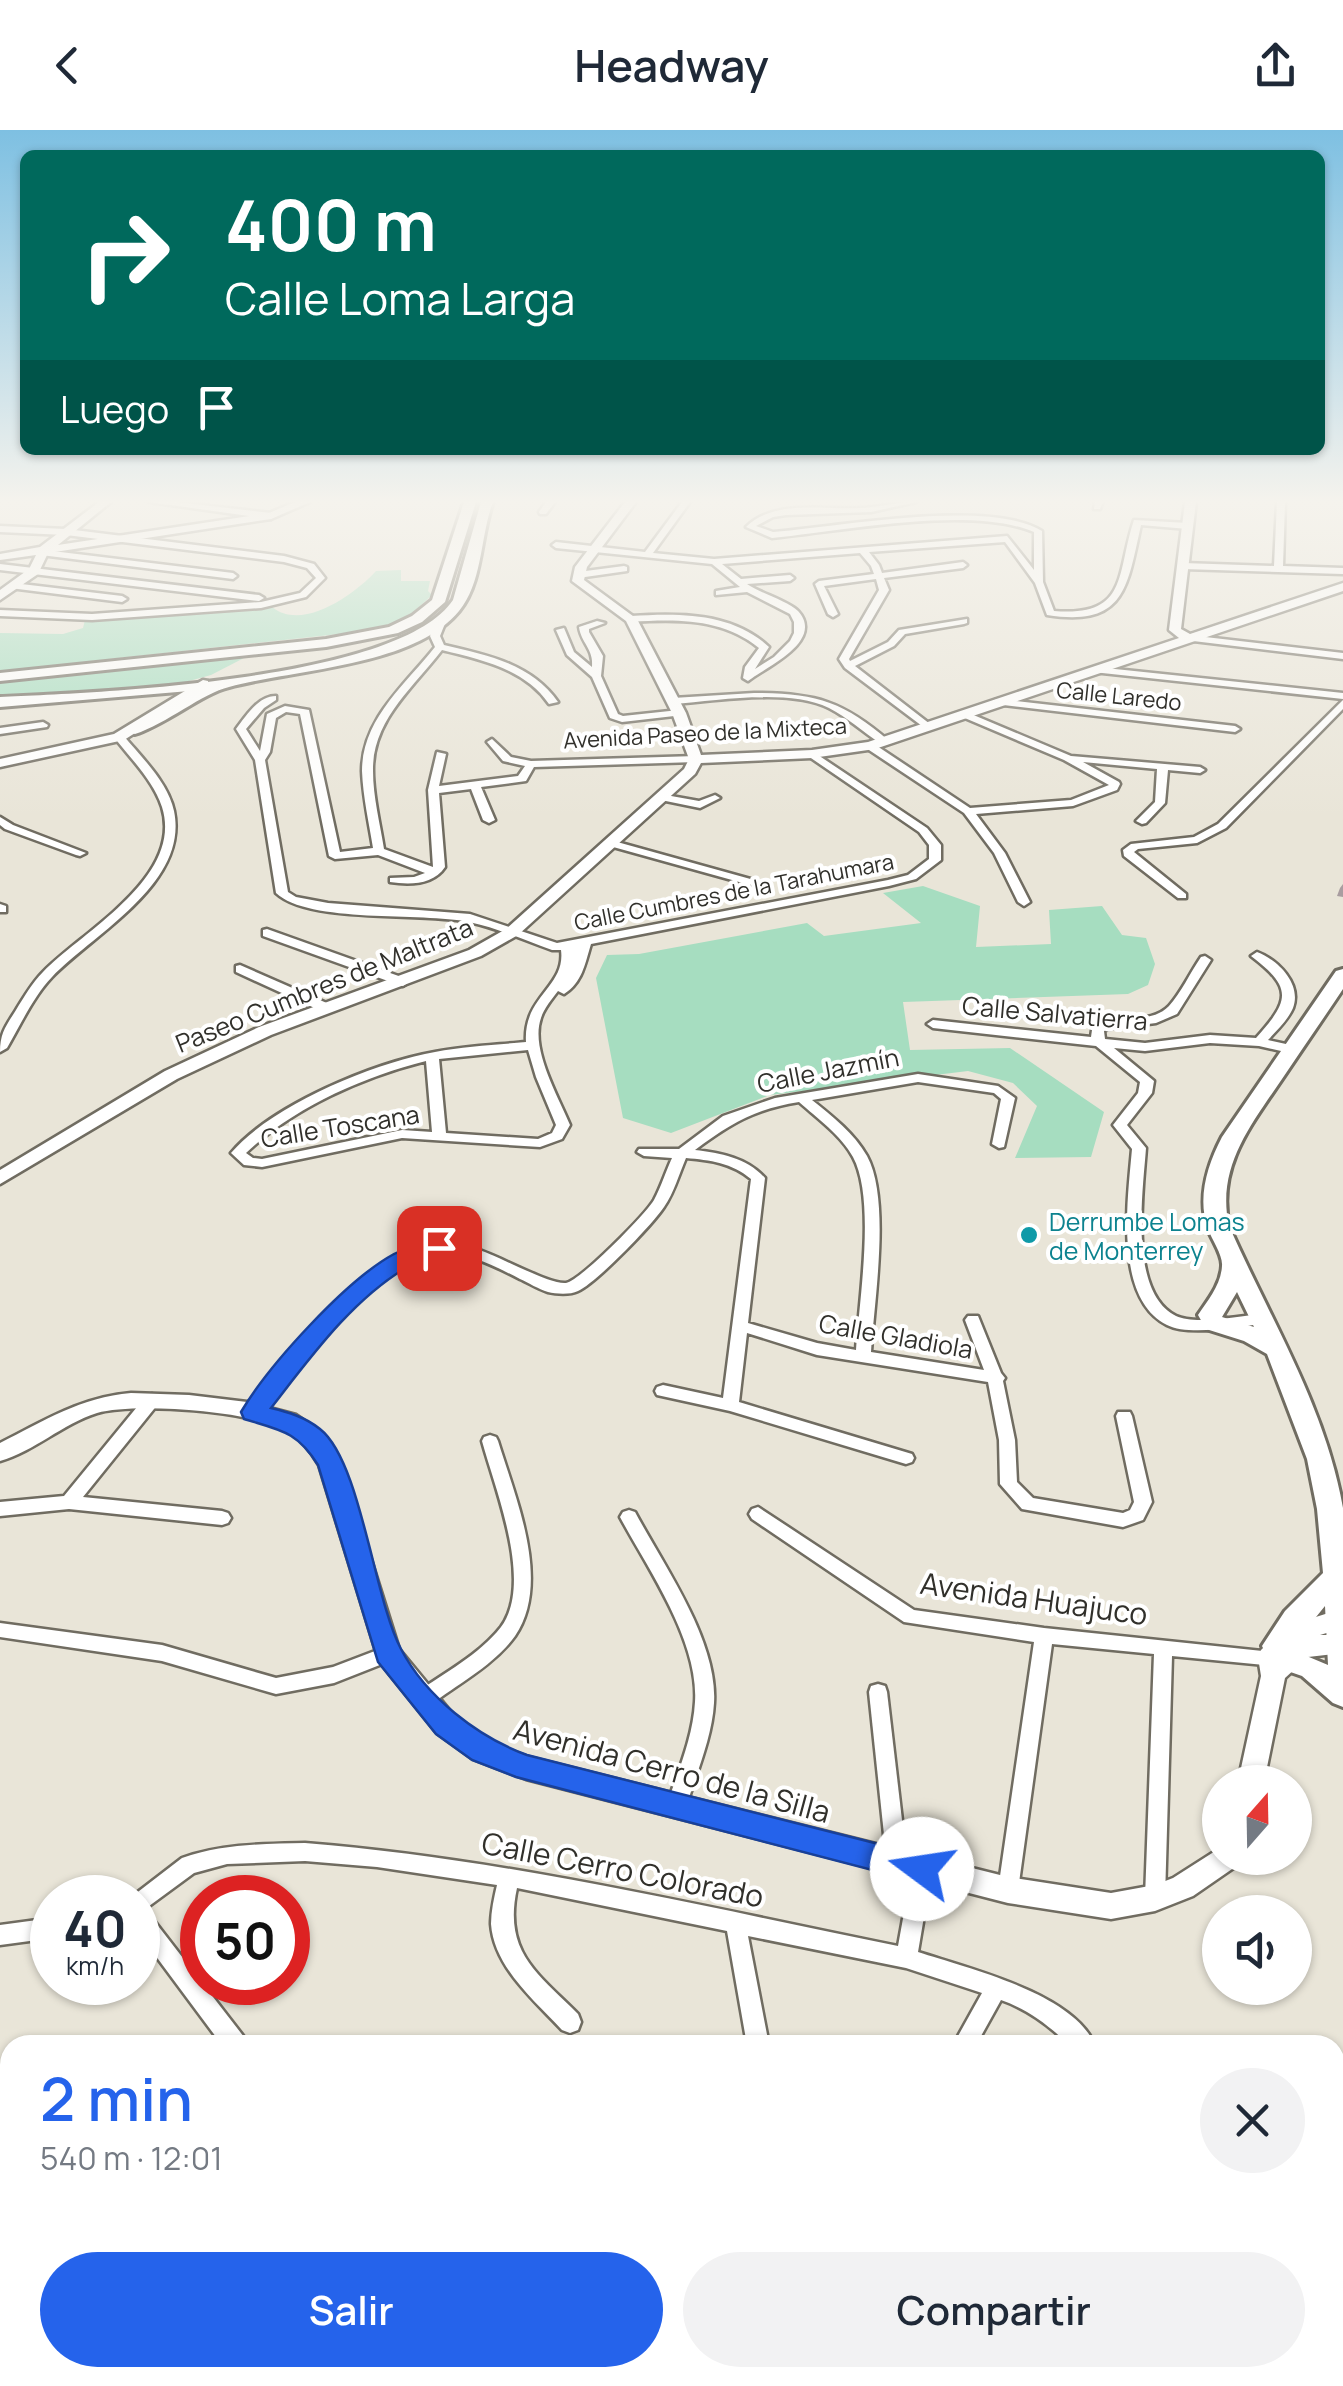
<!DOCTYPE html>
<html lang="es">
<head>
<meta charset="utf-8">
<style>
	body { margin:0; font-family:Manrope,sans-serif; background:#f2f2f3; color:#1f2937; height:100vh; display:flex; flex-direction:column; font-size:38px; white-space:nowrap }
	* { box-sizing:border-box; margin:0 }
	p { font-size:32px; color:#747a83 }
	.icon { flex:none; width:55px; height:55px; fill:none; stroke:currentColor; stroke-width:2; stroke-linecap:round; stroke-linejoin:round }
	.map { position:relative; flex:1; overflow:hidden }
	.sheet { position:absolute; left:0px; top:1905px; width:1345px; height:352px; display:flex; flex-direction:column; background:#fff; border-radius:30px 30px 0 0; box-shadow:0 2px 8px #0004 }
	.sheet>* { flex:none }
	.banner { position:absolute; left:20px; top:20px; width:1305px; height:305px; border-radius:15px; box-shadow:0 2px 8px #0004; background:#00695c; color:#fff; overflow:hidden }
	.needle { width:65px; rotate:20deg }
	.tools { position:absolute; left:1202px; top:1635px; display:grid; gap:20px }
	.tools a { display:grid; place-items:center; width:110px; height:110px; border-radius:50%; background:#fff; box-shadow:0 2px 8px #0004; font-size:50px }
	.speed { position:absolute; left:30px; top:1745px; display:flex; gap:20px; font-size:50px; font-weight:700; text-align:center }
	.speed>* { display:grid; place-content:center; width:130px; height:130px; border-radius:50%; background:#fff; box-shadow:0 2px 8px #0004; line-height:1 }
	.speed small { font-size:25px; font-weight:400 }
	.speed .limit { border:15px solid #d22; background:#fff; color:#111 }
	.pin { position:absolute; display:grid; place-items:center; width:85px; height:85px; color:#fff; margin:-42px; border-radius:20px; box-shadow:0 5px 15px #0006 }
	.me { position:absolute; width:110px; margin:-55px; rotate:284deg; stroke-linejoin:round; filter:drop-shadow(0 0 8px #0008) }
	.turn { display:flex; align-items:center; gap:35px; height:210px; padding:0 40px; font-size:45px }
	.turn .icon { width:130px; height:130px; stroke-width:2.5 }
	.turn b { display:block; font-size:70px; line-height:85px }
	.then { display:flex; align-items:center; height:95px; padding:0 40px; background:#0003; gap:20px; font-size:38px }
	.round { display:grid; place-items:center; flex:none; width:105px; height:105px; border-radius:52px; background:#f2f2f3 }
	.headline { display:flex; align-items:center; justify-content:space-between; height:170px; padding:0 40px }
	h1 { font-size:60px; font-weight:600; line-height:75px; color:#2563eb }
	.button { display:flex; gap:20px; margin-top:auto; padding:20px 40px }
	.button a { flex:1; height:115px; border-radius:60px; background:#2563eb; color:#fff; font-size:40px; font-weight:600; line-height:115px; text-align:center }
	.button a+a { background:#f2f2f3; color:#1f2937 }
	header { display:flex; justify-content:space-between; align-items:center; height:130px; padding:0 40px; background:#fff; font-size:45px; font-weight:600 }
	.map>svg:first-child { display:block }
	.green { fill:#a6ddc0 }
	.lines { fill:none; stroke-linecap:round; stroke-linejoin:round }
	.street-casing { stroke:#706c61; stroke-width:5 }
	.secondary-casing { stroke:#706c61; stroke-width:5 }
	.primary-casing { stroke:#706c61; stroke-width:6 }
	.street { fill:#fff; fill-rule:evenodd }
	.secondary { fill:#fff; fill-rule:evenodd }
	.primary { fill:#fff; fill-rule:evenodd }
	.wall { fill:#a99da0 }
	.route { fill:#2563eb; stroke:#184099; stroke-width:2.5 }
	.culture-dot { fill:#0f9aa8; stroke:#fff; stroke-width:4 }
	.labels { text-anchor:middle; dominant-baseline:central; stroke-width:8; stroke-linejoin:round; paint-order:stroke }
	.far-street-label { font-size:22px; fill:#31302b; stroke:#fff }
	.street-label { font-size:25px; fill:#31302b; stroke:#fff }
	.culture-label { font-size:25px; fill:#0d838f; stroke:#fff; text-anchor:start }
	.near-street-label { font-size:30px; fill:#31302b; stroke:#fff }
</style>
</head>
<body>
<header><svg class="icon" aria-label="back" viewBox="0 0 24 24"><path d="M15 5l-7 7 7 7"/></svg>Headway<svg class="icon" aria-label="share" viewBox="0 0 24 24"><path d="M12 15V3M7 8l5-5 5 5M5 13v7h14v-7"/></svg></header>
<div class="map">
<svg width="1343" height="2256" viewBox="0 0 1343 2256">
	<rect width="100%" height="100%" fill="#e9e5d8"/>
	<g class="green">
		<path d="M401,440v11h29l-2,10 4,4 -28,26 -28,9 -376,41v-38l63,1 20,-6 2,-8 187,-13c31,25 83,-13 104,-36z"/>
		<path d="M298,519l-54,9 -33,17 -29,8 -182,18v-22z"/>
		<path d="M923,756l57,20 -4,41 75,-3 -2,-34 53,-4 20,29 24,3 9,26 -7,21 -20,9 -225,8 7,48 100,-2 94,64 -13,45 -76,1 22,-52 -24,-23 -45,-12 -198,24 -99,38 -48,-15 -27,-140 11,-23 32,-1 168,-31 17,13 97,-13 -38,-30z"/>
	</g>
	<g class="lines">
		<defs>
			<g id="street">
				<path d="M149,372h27l95,11 4,3 -4,3z"/>
				<path d="M546,372h9l-9,12h-6l-1,-2z"/>
				<path d="M682,372h8l-37,51 61,6 293,-23 27,34v-38c-64,-27 -191,-1 -262,6l-26,-11c28,-28 78,-17 115,-19 18,-1 36,-6 55,-6l-45,10 -85,3 -13,2 -17,9 17,6c64,-5 216,-34 269,-1l1,51 11,29c75,6 62,-37 80,-91l54,3 4,3 -4,3 -47,-4c-14,63 -16,102 -94,90l-12,-32 -30,-41 -136,10 10,13 3,8 81,-11 4,3 -4,3 -79,10 5,12 -40,69 1,2 38,-19 11,-12 68,-11v4l-3,1 -59,10 -11,12 -39,20 75,58v4l-4,1 -81,-61 -6,-9 40,-69 -3,-11 -52,7 14,28 -5,3 -5,-3 -13,-30 4,-3 55,-7 -3,-8 -11,-13 -138,11 19,15 49,-4 4,3 -4,3 -43,3c13,9 41,17 51,27 28,31 -36,58 -50,70l-5,-3 2,-11 14,-19c-37,-30 -83,-29 -128,-26l-5,-3 5,-3c47,-3 101,-4 138,31l-14,22 19,-12 16,-16 4,-8v-11l-4,-8 -43,-22 -31,3v-4l24,-4 -28,-23 -156,-16 -4,-3 4,-3 89,10z"/>
				<path d="M1095,372h8l-3,7h-6z"/>
				<path d="M1277,372h8l-2,64 60,2v6l-160,-5 -4,-3 4,-3 91,3z"/>
				<path d="M0,396l66,3 218,27 30,8 11,14 -19,19 -45,11 -169,12 -92,-4v-6l92,4 169,-12 39,-9 16,-15 -9,-10 -23,-6 -218,-27 -66,-3z"/>
				<path d="M44,420l189,23 4,3 -4,3 -192,-24v-4z"/>
				<path d="M0,434l259,31 5,3 -5,3 -259,-31z"/>
				<path d="M624,436l3,1v4l-49,7 -4,-3 4,-3z"/>
				<path d="M13,453l109,13 5,3 -5,3 -112,-14 -2,-2z"/>
				<path d="M441,488l5,3 -6,15 4,9c43,10 88,19 114,57l-9,2c-24,-35 -67,-44 -107,-54 -28,37 -70,70 -69,121 0,26 7,52 11,78l49,18 -5,-77 9,-38 9,2 -7,32 79,-10 7,-10 -22,-5 -16,-19 5,-3 19,18 20,4 165,-5 5,3 -5,3 -162,5 -8,14 -45,6 14,33 -6,3 -6,-3 -12,-31 -32,4 6,74c-12,18 -35,18 -55,15v-4l24,-1 11,-4 -47,-18 -43,4 -6,-3 -29,-142 -14,-2 -10,6 -6,34 -5,8 23,132 8,5 32,6 142,11 87,29 331,-63 20,-5 21,-16v-14l-10,-13 -111,-76v-4l4,-1 115,77 14,17v15l-25,19 -27,7 -298,58c-6,20 -9,39 -27,50l-6,-3c-6,8 -14,17 -17,27 -11,31 17,78 29,107l-8,14 -22,8 -138,-9 -140,29 -18,-2 -13,-12c41,-48 142,-90 204,-101 30,-6 61,-7 91,-10 -3,-46 40,-55 35,-92h-9c-27,-10 -55,-22 -83,-28 -47,-10 -160,2 -193,-29l-21,-133 -19,-31c10,-13 22,-33 40,-33v4l-12,8 -18,21 14,22 7,-37 18,-8 24,4 31,142 33,-4c-4,-25 -10,-51 -11,-77 0,-52 43,-86 73,-124l-5,-11 6,-15zM528,920l8,27 20,48 -4,8 -14,6 -92,-6 -7,-74zM426,931l6,71 -30,-2 -140,29 -9,-1 -7,-5c48,-46 117,-76 180,-92z"/>
				<path d="M597,491l8,2 -16,6v3l14,24 -2,20 17,38 5,2 56,-6 4,1v4l-61,7 -12,-4 -18,-41 -25,-22 -11,-25 8,-2 10,24 18,15c2,-18 -11,-24 -13,-40z"/>
				<path d="M1188,505l155,18v6l-158,-19v-4z"/>
				<path d="M1096,537l247,26v6l-250,-27 -2,-2z"/>
				<path d="M754,563c61,0 89,8 135,48l-9,2c-17,-11 -33,-26 -51,-35 -42,-20 -111,-7 -156,-4l-5,-3 5,-3z"/>
				<path d="M999,569l236,27 5,3 -5,3 -240,-28v-4z"/>
				<path d="M1343,570v9l-117,119 -29,15 -59,6 -4,3 52,42v4h-8l-54,-42 -1,-6 8,-6 63,-7 24,-13z"/>
				<path d="M964,581l107,45 129,11 5,3 -5,3 -32,-3 -3,33 -19,20 -4,1 -6,-3 19,-19 2,-33 -74,-7 36,20 1,2 -3,6 -44,16 -97,8 29,39 25,49 -6,4 -6,-4 -24,-49 -30,-40 -98,-65v-4h8l96,64 101,-8 38,-15 -45,-25 -104,-44v-4z"/>
				<path d="M43,592l5,3 -1,2 -47,7v-6z"/>
				<path d="M119,604l4,1c18,22 45,47 51,76 15,72 -79,122 -122,166 -19,20 -31,47 -45,71l-7,4c0,-19 6,-26 16,-42 8,-13 16,-27 27,-38 40,-41 141,-95 119,-165 -9,-27 -31,-48 -48,-70z"/>
				<path d="M660,664l39,7 16,-6 5,3 -20,10 -44,-9 -1,-2z"/>
				<path d="M0,687l13,8 73,28 -6,3 -4,-1 -71,-26 -5,-4z"/>
				<path d="M610,710l144,40 2,2 -6,3 -144,-40 -2,-2z"/>
				<path d="M0,774l6,2v6h-6z"/>
				<path d="M267,799l140,50 2,3 -6,4 -4,-1 -136,-49v-6z"/>
				<path d="M1257,822c21,8 45,32 36,56 -5,12 -16,22 -25,32l27,6 2,3 -2,3 -5,1 -31,-7 -49,-3 -65,8 -31,-3 40,33 -2,12 -25,32 19,23c-3,43 -18,144 30,168 19,9 64,0 85,-2l8,5 -8,5c-24,3 -73,12 -94,1 -54,-27 -39,-128 -35,-176l-19,-24 25,-32 2,-11 -44,-36 -163,-18 -6,-4 6,-4 158,17 1,-7c20,-19 57,-3 77,-24 12,-13 21,-33 32,-49l4,-1 6,4 -34,54 -21,9 -48,6 -4,2 1,8 40,4 65,-8 46,3c34,-38 37,-50 -5,-82z"/>
				<path d="M240,835l89,39 1,3 -1,3h-10l-83,-38v-6z"/>
				<path d="M918,944l80,12 17,12 -11,49 -5,1 -7,-4 9,-45 -7,-6 -76,-11 -106,18c20,16 42,33 55,56 24,44 7,146 4,196l113,18 -19,-50 3,-4h10l23,57 4,5 -2,3 12,59 2,42 16,16 90,15 7,-3 4,-8 -18,-86 2,-4h12l2,4 20,86 -9,18 -20,7 -101,-18 -22,-25 -1,-44 -11,-58 -171,-27 -70,-22 -8,69 173,52 2,4 -2,4 -6,2 -176,-53 -73,-16 -2,-4 2,-4 6,-2 60,13 28,-219c-19,-16 -41,-19 -65,-21 -7,16 -12,35 -22,49 -12,18 -68,76 -86,84 -8,4 -22,3 -30,1 -10,-3 -19,-9 -28,-13 -31,-16 -66,-34 -101,-22 -61,21 -121,110 -160,159h-12l-2,-4c13,-21 31,-41 47,-60 44,-53 104,-125 181,-104 23,6 76,37 93,35 15,-3 79,-68 88,-83 7,-13 12,-29 18,-42l-28,-2 -7,-4 2,-3h40l44,-33 52,-18zM799,972c18,16 42,33 54,55 23,42 6,144 3,193l-39,-7 -69,-20 17,-145c-18,-20 -44,-25 -70,-28 35,-26 59,-41 104,-48z"/>
				<path d="M152,1264l6,2 2,4 -2,4 -75,93 139,14 6,2 3,5 -3,5 -6,2 -153,-16 -69,7v-14l64,-6 82,-100z"/>
				<path d="M490,1305l6,2 2,4c17,56 54,141 17,195 -21,29 -57,48 -85,69l-7,2 -7,-2 -2,-6 2,-6c28,-20 63,-38 85,-66 33,-44 -6,-138 -19,-186l2,-4z"/>
				<path d="M758,1377l156,103 130,18 238,25 2,5 -2,5 -7,3 -103,-10 -7,242 -3,7 -7,3 -7,-3 -3,-7 9,-244 -102,-10 -34,246 -3,7 -7,3 -7,-3 -3,-7 36,-248 -130,-20 -152,-103 -3,-5 3,-5z"/>
				<path d="M629,1380l6,2c29,54 83,129 79,191 -2,35 -18,71 -28,104l-3,6 -7,3 -7,-3 -3,-6c11,-33 27,-69 29,-105 4,-61 -47,-133 -75,-185l3,-5z"/>
				<path d="M0,1493l162,22 114,33 57,-11 55,-21 7,3 2,5 -2,5 -61,24 -58,11 -114,-33 -162,-24z"/>
				<path d="M878,1554l7,2 2,6 20,171 -3,7 -7,2 -7,-2 -3,-7 -18,-171 2,-6z"/>
				<path d="M305,1713c200,16 396,63 593,103l14,-77 3,-7 7,-2 7,2 3,7 -14,83c49,16 155,41 177,93h-26c-19,-19 -42,-36 -68,-45l-25,45h-23l29,-52 -76,-25 -158,-32 21,109h-22l-20,-114 -210,-43c-14,64 20,85 61,126l3,8 -3,8 -8,3 -8,-3c-27,-29 -68,-63 -71,-106 0,-13 3,-26 6,-39l-120,-18 -72,-6 -78,3 -33,9 -49,36 99,128 3,8h-25l-84,-113v-34h-8l52,-40c40,-14 81,-14 123,-15z"/>
				<path d="M52,1788v20l-52,7v-20z"/>
				<path d="M10,2003v22l-10,1v-22z"/>
				<path d="M1343,2086v24l-8,3v-24z"/>
				<path d="M0,2213l10,4v24l-10,-4z"/>
				<path d="M45,2248h61l-3,8h-55z"/>
				<path d="M502,2248h56l4,8h-36l-1,-2 -1,2h-26z"/>
				<path d="M892,2248h45l-3,8h-46z"/>
			</g>
			<g id="secondary">
				<path d="M99,372h12l-53,43 211,-32 26,-11h15l-39,17 -223,34 -10,21 -38,26v-10l29,-21 7,-14 -36,5v-6l40,-7z"/>
				<path d="M625,372h11l-49,65 -3,13 53,39 49,94 15,42 111,-5 56,-8 311,-104 -10,-8 16,-128h11l-15,127 9,5 153,-51v8l-468,158 -63,9 -111,5 -6,11 -177,161 -37,21 -210,79 -94,44 -177,105v-14l165,-99 94,-44 210,-77 37,-21 178,-160 5,-10 -17,-46 -46,-92 -54,-40 3,-14z"/>
				<path d="M203,550l5,1v6l-84,53 -124,27v-8l114,-25z"/>
				<path d="M131,1263l58,2 58,7 49,13 19,13 26,36 58,185 56,68 36,26 37,14 480,120 103,16 44,-8 18,-7 47,-30v10h19l-4,9 -42,29 -38,15 -44,8 -103,-16 -482,-124 -53,-20 -36,-26 -58,-72 -60,-196c-8,-14 -17,-26 -31,-34 -34,-20 -153,-29 -191,-18 -35,11 -62,38 -97,48v-18c44,-22 81,-46 131,-50z"/>
				<path d="M1338,1480l5,2v16l-23,7h23v18l-35,4 -23,21 -21,104h-26l23,-106 -3,-19 3,-7 23,-23z"/>
			</g>
			<g id="primary">
				<path d="M464,372h12l-31,100 -23,20 -24,11 -72,14 -326,34v-8l326,-34 63,-12 23,-11 20,-16z"/>
				<path d="M481,372h12c-13,34 -10,80 -34,109 -46,56 -165,58 -230,76 -26,6 -63,37 -94,47l-5,-2v-6l71,-36 -201,17v-10c95,-4 399,-16 453,-97z"/>
				<path d="M1343,839v20c-20,30 -41,60 -61,90 -31,46 -66,88 -53,147 41,93 96,180 114,282v199l-10,-4 -31,-27 -26,-9 -3,-11 -7,-2 -4,-8 23,-35 38,-38 -6,-64 -10,-50 -40,-105 -23,-13 -38,-12 -8,-14c10,-15 23,-30 24,-49 1,-11 -10,-26 -14,-37 -11,-31 -1,-63 14,-92l114,-166zM1237,1162l17,35 -32,-10zM1325,1476l3,59 -38,-16z"/>
				<path d="M1343,2233v23h-19l2,-8h9v-11z"/>
			</g>
		</defs>
		<use href="#street" class="street-casing"/>
		<use href="#secondary" class="secondary-casing"/>
		<use href="#primary" class="primary-casing"/>
		<use href="#street" class="street"/>
		<use href="#secondary" class="secondary"/>
		<use href="#primary" class="primary"/>
	</g>
	<path class="wall" d="M1343,754v13l-6,-1 3,-8z"/>
	<linearGradient id="sky" x2="0" y2="1"><stop stop-color="#7ec0e2"/><stop offset="0.54" stop-color="#f5f3ed"/><stop offset="1" stop-color="#f5f3ed" stop-opacity="0"/></linearGradient>
	<rect width="1343" height="688" fill="url(#sky)"/>
	<path class="route" d="M439,1111l11,7 -3,6c-12,3 -27,5 -38,12 -56,32 -99,92 -138,142 17,4 34,9 49,21 41,32 54,170 81,220 25,48 77,88 126,106l395,100 11,4 5,10 -5,10 -11,4 -406,-106 -44,-17 -36,-26 -58,-72 -60,-197c-21,-34 -38,-35 -74,-46l-3,-7c27,-46 105,-132 153,-158 13,-7 31,-9 45,-13z"/>
	<circle class="culture-dot" cx="1029" cy="1105" r="10"/>
	<g class="labels">
		<g class="far-street-label">
			<text transform="translate(1119 566) rotate(6)">Calle Laredo</text>
			<text transform="translate(705 603) rotate(-3)">Avenida Paseo de la Mixteca</text>
			<text transform="translate(734 762) rotate(-11)">Calle Cumbres de la Tarahumara</text>
		</g>
		<g class="street-label">
			<text transform="translate(324 855) rotate(-22)">Paseo Cumbres de Maltrata</text>
			<text transform="translate(1055 883) rotate(5)">Calle Salvatierra</text>
			<text transform="translate(828 940) rotate(-11)">Calle Jazmín</text>
			<text transform="translate(340 996) rotate(-9)">Calle Toscana</text>
			<text transform="translate(896 1206) rotate(10)">Calle Gladiola</text>
		</g>
		<g class="culture-label">
			<text x="1049" y="1091">Derrumbe Lomas<tspan x="1049" dy="29">de Monterrey</tspan></text>
		</g>
		<g class="near-street-label">
			<text transform="translate(1034 1468) rotate(8)">Avenida Huajuco</text>
			<text transform="translate(672 1640) rotate(15)">Avenida Cerro de la Silla</text>
			<text transform="translate(623 1739) rotate(11)">Calle Cerro Colorado</text>
		</g>
	</g>
</svg>
<div class="tools">
<a><svg class="needle" viewBox="-14 -14 28 28"><path d="M0-13l5 13h-10z" fill="#e53935"/><path d="M0 13l5-13h-10z" fill="#747a83"/></svg></a>
<a><svg class="icon" aria-label="sound" viewBox="0 0 24 24"><path d="M4 9h4l5-4v14l-5-4H4zM17 9q2 3 0 6"/></svg></a>
</div>
<div class="speed"><div>40<small>km/h</small></div><div class="limit">50</div></div>
<div class="pin" style="left:439px;top:1118px;background:#d93025"><svg class="icon" aria-label="arrive" viewBox="0 0 24 24"><path d="M6 21V4h12l-3 4 3 4H6"/></svg></div>
<svg class="me" style="left:922px;top:1739px" viewBox="-20 -20 40 40"><circle r="19" fill="#fff"/><path d="M0-13L10 11 0 6-10 11z" fill="#2563eb"/></svg>
<div class="banner">
<div class="turn"><svg class="icon" aria-label="right" viewBox="0 0 24 24"><path d="M7 20v-9h11M14 6l5 5-5 5"/></svg><div><b>400 m</b>Calle Loma Larga</div></div>
<div class="then">Luego<svg class="icon" aria-label="arrive" viewBox="0 0 24 24"><path d="M6 21V4h12l-3 4 3 4H6"/></svg></div>
</div>
<section class="sheet">
<div class="headline"><div><h1>2 min</h1><p>540 m · 12:01</p></div><a class="round"><svg class="icon" aria-label="close" viewBox="0 0 24 24"><path d="M6 6l12 12M18 6L6 18"/></svg></a></div>
<div class="button"><a>Salir</a><a>Compartir</a></div>
</section>
</div>
</body>
</html>
